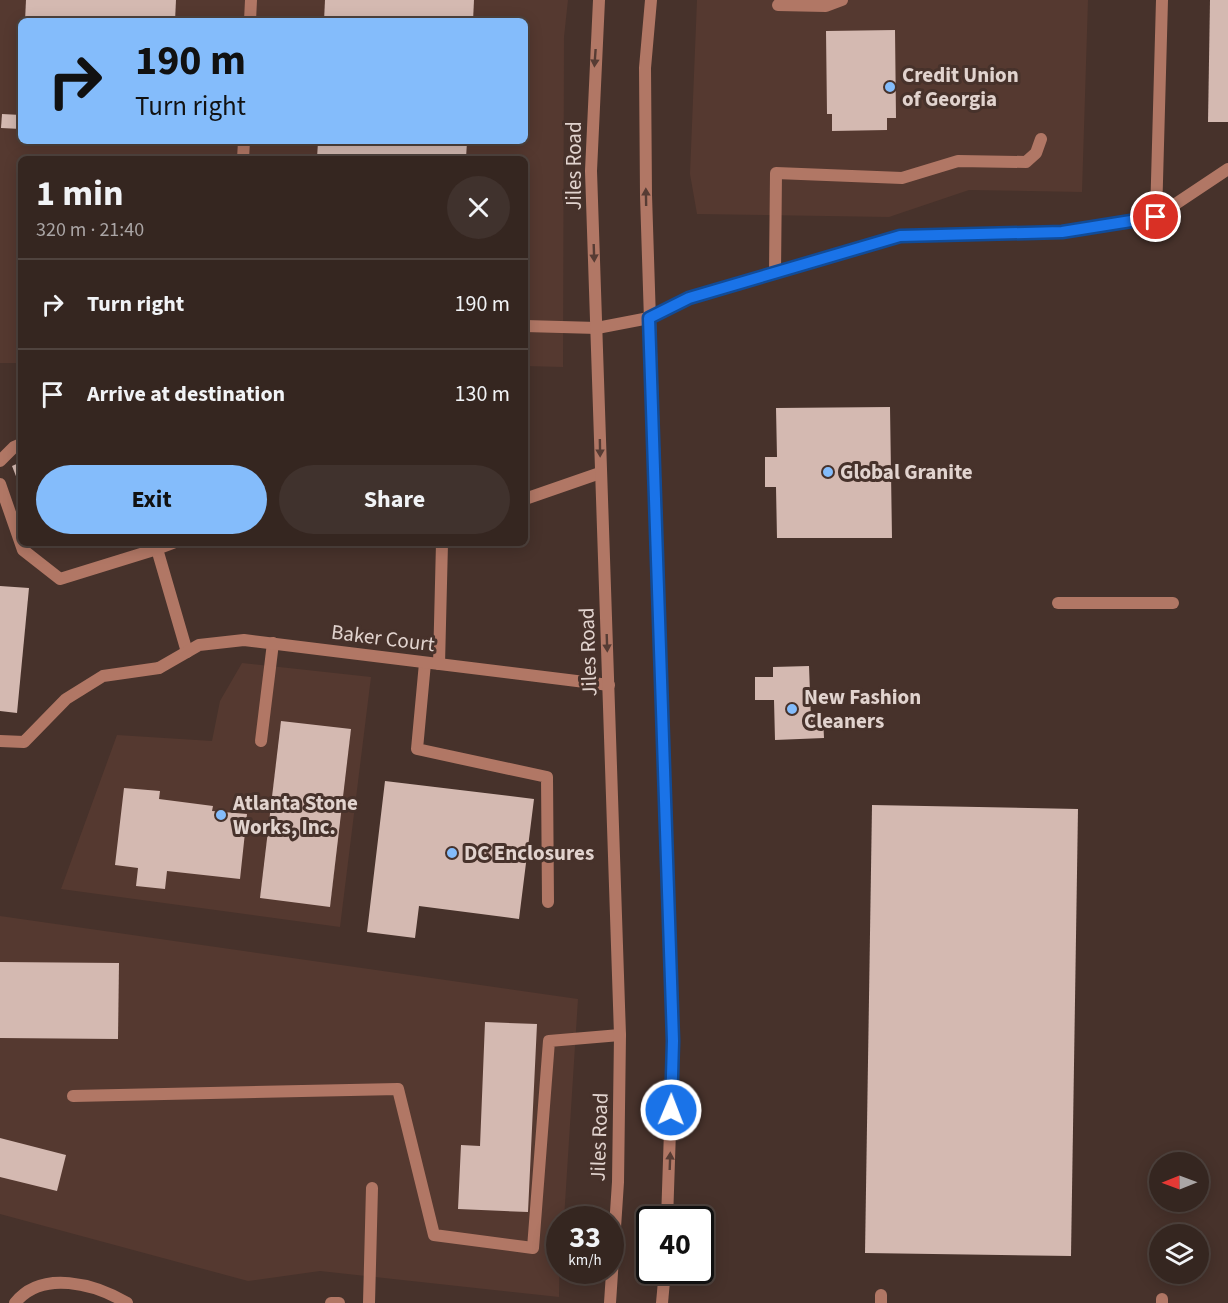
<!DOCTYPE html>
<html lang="en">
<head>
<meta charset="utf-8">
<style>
	body { margin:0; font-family:"Source Sans 3",sans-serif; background:#40322d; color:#f1f3f6; height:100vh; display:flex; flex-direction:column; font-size:22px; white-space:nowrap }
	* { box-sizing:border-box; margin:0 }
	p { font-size:20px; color:#aaa5a5 }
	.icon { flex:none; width:33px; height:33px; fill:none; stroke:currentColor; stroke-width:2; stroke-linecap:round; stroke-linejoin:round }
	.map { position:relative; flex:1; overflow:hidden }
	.sheet { position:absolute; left:18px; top:156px; width:510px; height:390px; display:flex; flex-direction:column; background:#352620; border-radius:9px; box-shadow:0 3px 15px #0003,0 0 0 2px #4f433e }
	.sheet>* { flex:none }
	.hud { position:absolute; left:18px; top:18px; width:510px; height:126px; border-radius:9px; box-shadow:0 3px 15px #0003,0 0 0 2px #4f433e; background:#84bcfb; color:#111; overflow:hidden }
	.needle { width:39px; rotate:269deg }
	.buttons { position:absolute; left:1149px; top:1152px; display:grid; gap:12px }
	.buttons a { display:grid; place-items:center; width:60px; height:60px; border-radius:50%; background:#352620; box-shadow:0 3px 15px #0003,0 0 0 2px #4f433e; font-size:30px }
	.speed { position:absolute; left:546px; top:1206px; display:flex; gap:12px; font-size:30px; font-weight:700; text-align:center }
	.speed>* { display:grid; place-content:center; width:78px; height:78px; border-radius:50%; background:#352620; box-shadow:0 3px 15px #0003,0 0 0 2px #4f433e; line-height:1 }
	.speed small { font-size:15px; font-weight:400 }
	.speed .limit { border:3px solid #111; border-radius:9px; background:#fff; color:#111 }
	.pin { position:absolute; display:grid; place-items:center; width:51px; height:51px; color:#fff; margin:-26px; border:3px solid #fff; border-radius:50%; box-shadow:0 2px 6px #0007 }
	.me { position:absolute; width:66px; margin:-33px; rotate:1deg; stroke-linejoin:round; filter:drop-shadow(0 0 4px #0008) }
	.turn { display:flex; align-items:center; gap:21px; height:126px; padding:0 18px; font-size:27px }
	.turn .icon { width:78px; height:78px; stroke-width:2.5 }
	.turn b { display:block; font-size:42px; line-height:51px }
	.round { display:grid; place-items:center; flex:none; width:63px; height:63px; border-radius:32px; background:#40322d }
	.headline { display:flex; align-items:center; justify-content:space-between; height:102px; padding:0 18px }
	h1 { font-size:36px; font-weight:700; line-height:45px }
	.primary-button { display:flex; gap:12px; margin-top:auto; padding:12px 18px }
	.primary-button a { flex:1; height:69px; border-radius:36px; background:#84bcfb; color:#111; font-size:24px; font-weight:700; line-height:69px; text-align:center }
	.primary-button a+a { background:#40322d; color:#f1f3f6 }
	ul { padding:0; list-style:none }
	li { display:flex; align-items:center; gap:18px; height:90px; padding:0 18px; border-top:2px solid #4f433e }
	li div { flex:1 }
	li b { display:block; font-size:22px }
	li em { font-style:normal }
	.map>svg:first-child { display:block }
	.built { fill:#553930; fill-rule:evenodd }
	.building { fill:#d4b9b1 }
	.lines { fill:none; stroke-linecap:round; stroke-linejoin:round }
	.service { stroke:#b17765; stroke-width:12 }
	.minor { stroke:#b17765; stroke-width:12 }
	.tertiary { stroke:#b17765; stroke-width:12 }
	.oneway { fill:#573c34 }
	.route-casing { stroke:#114b97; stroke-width:15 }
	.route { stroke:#1a73e8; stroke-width:10 }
	.poi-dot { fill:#84bcfb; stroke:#47322b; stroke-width:2 }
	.labels { text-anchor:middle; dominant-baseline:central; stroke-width:6; stroke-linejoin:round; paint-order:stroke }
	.poi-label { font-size:21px; font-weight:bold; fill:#e1d3ce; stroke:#47322b; text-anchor:start }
	.street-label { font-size:21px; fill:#e1d3ce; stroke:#47322b }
</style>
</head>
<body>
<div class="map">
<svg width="1228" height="1303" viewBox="0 0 1228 1303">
	<rect width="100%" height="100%" fill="#47322b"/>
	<g class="built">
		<path d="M0,0h568l-4,37 -1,330 -38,-1v-207h-504v204h-21zM21,21h504v120h-504z"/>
		<path d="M697,0h391l-6,192 -113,-2 -80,27 -192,-3 -7,-40z"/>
		<path d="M242,663l129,14 -31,250 -279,-38 56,-154 95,6 8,-40z"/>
		<path d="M0,916l578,83 -14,220 -4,1 -1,77 -239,-26 -72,10 -248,-67z"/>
	</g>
	<g class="building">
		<path d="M26,0h150l-1,21h-150z"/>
		<path d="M325,0h149l-1,21h-149z"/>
		<path d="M1210,0h18v122h-20z"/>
		<path d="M895,30l1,88h-9v12l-55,1v-17h-5l-1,-83z"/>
		<path d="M2,114l19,1v14l-20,-1z"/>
		<path d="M318,141h149l-1,18h-149z"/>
		<path d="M890,407l2,131h-115l-1,-51h-11v-30h12l-1,-49z"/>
		<path d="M21,462v27l-9,-23z"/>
		<path d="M0,586l29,2 -12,125 -17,-2z"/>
		<path d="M809,666l2,53 12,-1 1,20 -49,2 -1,-40h-19v-23h18v-10z"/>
		<path d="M281,721l70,8 -21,178 -70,-9z"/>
		<path d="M385,781l149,18 -15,120 -100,-13 -4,32 -48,-6z"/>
		<path d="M124,788l36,3 -1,8 54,7 -1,5 35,3 -7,65 -73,-8 -2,18 -29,-3 2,-18 -23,-3z"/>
		<path d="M872,805l206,4 -7,447 -206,-3z"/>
		<path d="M0,962l119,1 -1,76 -118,-1z"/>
		<path d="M485,1022l52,2 -9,188 -70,-3 3,-64 19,1z"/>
		<path d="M0,1138l66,17 -9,36 -57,-14z"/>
	</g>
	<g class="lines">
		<g class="service">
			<path d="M778,5l48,1 16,-6"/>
			<path d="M250,21l1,-21"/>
			<path d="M243,159l1,-18"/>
			<path d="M1156,217l6,-217"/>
			<path d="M775,273l1,-100 126,5 56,-17 68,1 10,-9 5,-14"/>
			<path d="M525,326l72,2 52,-10 40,-20 211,-62 162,-4 94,-15 72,-48"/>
			<path d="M0,461l14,-14 7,-3"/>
			<path d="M0,484l23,66 37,29 97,-30"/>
			<path d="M525,499l75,-26"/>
			<path d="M173,543l-16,6 30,103"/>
			<path d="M1058,603h115"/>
			<path d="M425,663l-8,86 130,28 1,125"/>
			<path d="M439,664l3,-121"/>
			<path d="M0,741l24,1 42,-43 37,-23 56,-8"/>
			<path d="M261,741l12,-98"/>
			<path d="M73,1096l325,-7 36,146 99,13 16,-207 71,-6"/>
			<path d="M15,1303c27,-34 80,-19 112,0"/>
			<path d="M331,1303h8"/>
			<path d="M369,1303l3,-115"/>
			<path d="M881,1303v-8"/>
			<path d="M1162,1303v-4"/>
		</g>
		<path class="minor" d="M159,668l40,-23 45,-5 365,45"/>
		<g class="tertiary">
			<path d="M599,0l-8,171 29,864 -2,147 -8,121"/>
			<path d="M651,0l-6,68 1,127 27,846 -6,179"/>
			<path d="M662,1303l3,-33"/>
		</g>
	</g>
	<defs><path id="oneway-solid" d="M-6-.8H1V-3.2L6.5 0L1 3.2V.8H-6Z" transform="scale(1.5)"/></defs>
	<g class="oneway">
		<use href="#oneway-solid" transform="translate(595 58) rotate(94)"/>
		<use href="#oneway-solid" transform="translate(646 197) rotate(-91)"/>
		<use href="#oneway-solid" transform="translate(594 253) rotate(88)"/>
		<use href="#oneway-solid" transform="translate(600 448) rotate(89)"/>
		<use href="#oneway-solid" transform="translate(607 643) rotate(88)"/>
		<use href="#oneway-solid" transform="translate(670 1161) rotate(-88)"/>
	</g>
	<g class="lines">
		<defs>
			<path id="route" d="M671,1110l2,-69 -24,-723 40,-20 211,-62 162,-4 94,-15"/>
		</defs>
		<use href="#route" class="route-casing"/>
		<use href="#route" class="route"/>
	</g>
	<g class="poi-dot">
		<circle cx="890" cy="87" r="6"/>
		<circle cx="828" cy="472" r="6"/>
		<circle cx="792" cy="709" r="6"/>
		<circle cx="221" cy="815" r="6"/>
		<circle cx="452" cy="853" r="6"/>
	</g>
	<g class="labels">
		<g class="poi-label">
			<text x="902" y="75">Credit Union<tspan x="902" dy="24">of Georgia</tspan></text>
			<text x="840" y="472">Global Granite</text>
			<text x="804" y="697">New Fashion<tspan x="804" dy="24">Cleaners</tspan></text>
			<text x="233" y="803">Atlanta Stone<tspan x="233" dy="24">Works, Inc.</tspan></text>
			<text x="464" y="853">DC Enclosures</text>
		</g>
		<g class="street-label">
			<text transform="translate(574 166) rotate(-90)">Jiles Road</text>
			<text transform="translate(383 638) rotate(7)">Baker Court</text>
			<text transform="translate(588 652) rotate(-92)">Jiles Road</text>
			<text transform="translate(599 1137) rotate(-88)">Jiles Road</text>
		</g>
	</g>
</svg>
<div class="buttons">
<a><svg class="needle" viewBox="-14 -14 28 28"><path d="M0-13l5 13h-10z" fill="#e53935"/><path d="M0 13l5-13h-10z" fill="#aaa5a5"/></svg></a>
<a><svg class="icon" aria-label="layers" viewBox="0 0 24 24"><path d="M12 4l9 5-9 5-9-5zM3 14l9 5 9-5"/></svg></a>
</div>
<div class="speed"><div>33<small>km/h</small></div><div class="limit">40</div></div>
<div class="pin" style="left:1156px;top:217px;background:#d93025"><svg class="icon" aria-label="arrive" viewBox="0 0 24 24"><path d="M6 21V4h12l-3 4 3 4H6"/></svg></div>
<svg class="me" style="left:671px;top:1110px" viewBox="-20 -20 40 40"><circle r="17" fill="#1a73e8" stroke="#fff" stroke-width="3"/><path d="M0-11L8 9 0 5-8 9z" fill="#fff"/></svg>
<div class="hud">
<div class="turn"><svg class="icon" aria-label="right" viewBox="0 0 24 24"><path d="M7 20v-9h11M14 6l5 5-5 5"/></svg><div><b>190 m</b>Turn right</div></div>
</div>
<section class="sheet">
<div class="headline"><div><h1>1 min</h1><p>320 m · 21:40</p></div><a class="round"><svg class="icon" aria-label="close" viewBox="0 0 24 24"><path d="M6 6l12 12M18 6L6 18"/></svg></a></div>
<ul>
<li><svg class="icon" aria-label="right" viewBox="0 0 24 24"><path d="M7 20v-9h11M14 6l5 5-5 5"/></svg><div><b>Turn right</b></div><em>190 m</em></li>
<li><svg class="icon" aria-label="arrive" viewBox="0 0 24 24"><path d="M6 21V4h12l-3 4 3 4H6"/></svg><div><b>Arrive at destination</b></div><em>130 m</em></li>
</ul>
<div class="primary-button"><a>Exit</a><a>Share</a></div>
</section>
</div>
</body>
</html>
